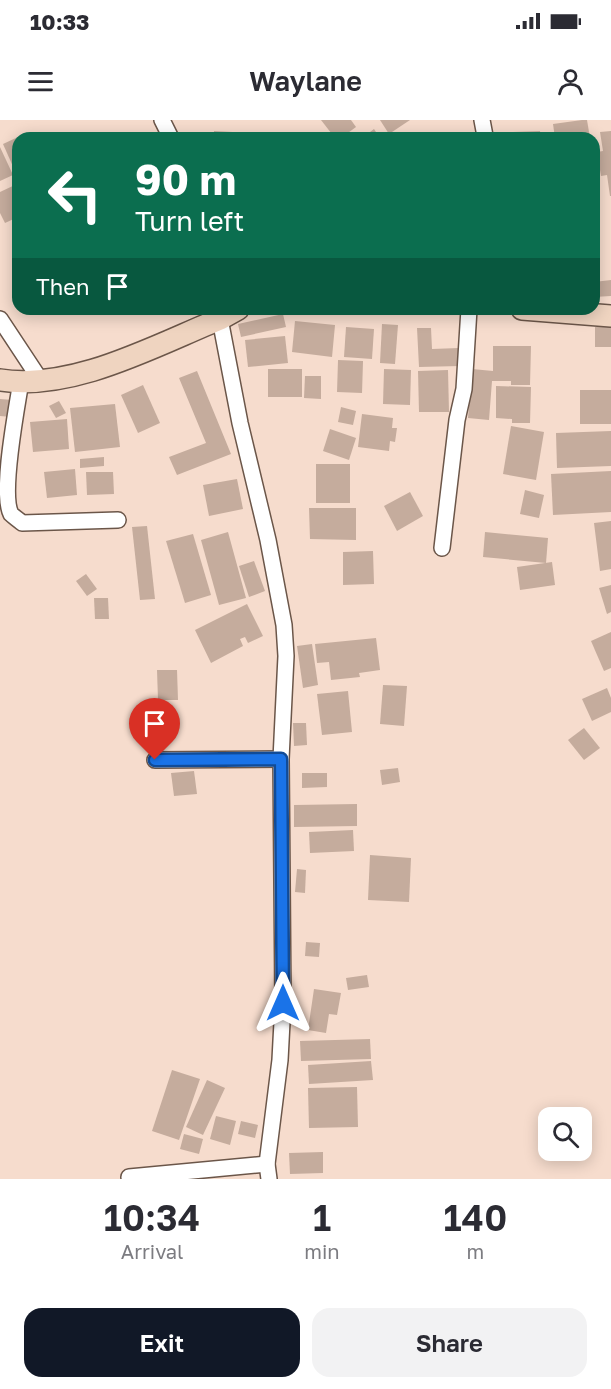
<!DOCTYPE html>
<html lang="en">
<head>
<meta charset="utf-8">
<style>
	body { margin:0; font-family:"Golos Text",sans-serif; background:#f2f2f3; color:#2b2b33; height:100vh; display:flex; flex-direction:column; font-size:22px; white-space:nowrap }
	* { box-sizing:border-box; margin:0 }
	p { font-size:20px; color:#7c7c81 }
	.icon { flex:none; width:33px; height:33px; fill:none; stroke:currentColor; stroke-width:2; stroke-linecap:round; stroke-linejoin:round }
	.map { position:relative; height:1059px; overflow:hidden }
	.details { display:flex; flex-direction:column; background:#fff; flex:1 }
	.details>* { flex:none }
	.guide { position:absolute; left:12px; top:12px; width:588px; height:183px; border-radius:18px; box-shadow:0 3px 15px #0003; background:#0b6e4f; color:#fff; overflow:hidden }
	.controls { position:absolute; left:538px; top:987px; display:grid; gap:12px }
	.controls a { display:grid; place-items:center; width:54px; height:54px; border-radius:12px; background:#fff; box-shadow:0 3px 15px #0003; font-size:30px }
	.pin { position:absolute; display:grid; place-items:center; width:51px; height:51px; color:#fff; margin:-62px -26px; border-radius:50% 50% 50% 0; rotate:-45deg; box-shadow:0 0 6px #0007 }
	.pin .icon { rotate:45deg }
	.me { position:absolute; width:66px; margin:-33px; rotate:0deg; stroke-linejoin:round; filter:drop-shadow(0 0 4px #0008) }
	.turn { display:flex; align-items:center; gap:21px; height:126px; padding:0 24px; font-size:27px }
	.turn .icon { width:78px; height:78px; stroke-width:2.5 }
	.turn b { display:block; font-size:42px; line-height:51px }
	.then { display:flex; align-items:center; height:57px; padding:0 24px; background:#0003; gap:12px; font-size:22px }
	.eta { display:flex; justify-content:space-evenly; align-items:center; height:102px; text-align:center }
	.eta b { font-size:36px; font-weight:600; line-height:42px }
	.cta { display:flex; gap:12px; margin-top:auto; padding:12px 24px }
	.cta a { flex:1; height:69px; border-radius:18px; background:#111827; color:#fff; font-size:24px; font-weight:600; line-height:69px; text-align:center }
	.cta a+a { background:#f2f2f3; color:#2b2b33 }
	.status { display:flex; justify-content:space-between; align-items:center; height:42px; padding:0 30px; background:#fff; direction:ltr }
	.status svg { height:16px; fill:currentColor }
	header { display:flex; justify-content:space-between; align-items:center; height:78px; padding:0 24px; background:#fff; font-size:27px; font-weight:600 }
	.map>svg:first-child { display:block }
	.building { fill:#c5ac9d }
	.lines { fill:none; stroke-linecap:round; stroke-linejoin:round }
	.street-casing { stroke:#6b5649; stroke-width:18 }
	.secondary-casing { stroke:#6b5649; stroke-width:24 }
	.street { stroke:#fff; stroke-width:15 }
	.secondary { stroke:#efd4c0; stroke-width:21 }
	.route-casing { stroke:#114b97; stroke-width:15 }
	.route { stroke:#1a73e8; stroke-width:10 }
</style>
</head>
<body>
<div class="status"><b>10:33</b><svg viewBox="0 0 49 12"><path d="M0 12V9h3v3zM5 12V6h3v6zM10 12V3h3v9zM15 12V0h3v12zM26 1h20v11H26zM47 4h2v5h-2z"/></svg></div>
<header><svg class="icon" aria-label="menu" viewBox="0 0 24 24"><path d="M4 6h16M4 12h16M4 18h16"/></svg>Waylane<svg class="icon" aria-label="person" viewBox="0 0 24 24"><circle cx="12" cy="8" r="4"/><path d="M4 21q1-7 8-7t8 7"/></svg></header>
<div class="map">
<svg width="611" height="1059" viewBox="0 0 611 1059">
	<rect width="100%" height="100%" fill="#f6dccd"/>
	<g class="building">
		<path d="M321,0h30l5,7 -15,11h-6z"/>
		<path d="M380,0h30l-21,14z"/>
		<path d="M582,0h5l3,18h-35l-2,-14z"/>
		<path d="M374,9l6,9h-18z"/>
		<path d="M214,11l58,3v4h-58z"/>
		<path d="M540,11l1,7h-28v-6z"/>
		<path d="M611,11v65h-1l-3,-21 -6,1 -4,-24 6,-1 -3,-19z"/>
		<path d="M18,17v33l-3,1 -12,-27z"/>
		<path d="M0,27l13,28 -13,6z"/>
		<path d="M17,64l1,33 -13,6 -5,-10v-21z"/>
		<path d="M611,160v16l-17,1v-15z"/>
		<path d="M283,194l3,13 -45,10 -3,-13z"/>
		<path d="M295,201l40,4 -3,32 -40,-5z"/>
		<path d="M382,204l16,1 -3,39 -15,-1z"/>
		<path d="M346,207l28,2 -2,30 -28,-2z"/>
		<rect x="595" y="207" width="16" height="20"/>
		<path d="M417,208h14l1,21 27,-1 1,18 -41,1z"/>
		<path d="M285,216l3,27 -40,4 -3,-27z"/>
		<path d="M493,226h38l-1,39h-19v-4h-19l-3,39 -21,-2 4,-49 21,2z"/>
		<path d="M338,240l25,1 -1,32 -25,-1z"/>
		<rect x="268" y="249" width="34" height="28"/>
		<path d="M384,249l27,1 -1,35 -27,-1z"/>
		<path d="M448,250l1,42h-30l-1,-41z"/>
		<path d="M197,251l34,83 -54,21 -8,-18 37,-14 -27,-65z"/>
		<path d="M305,256h16v23l-17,-1z"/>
		<path d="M143,265l17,38 -22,10 -17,-38z"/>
		<path d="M496,266l35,1 -1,36h-18v-4l-16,-1z"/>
		<rect x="580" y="270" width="31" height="34"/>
		<path d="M0,279l13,1 -2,17 -11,-1z"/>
		<path d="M59,281l7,12 -10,5 -7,-12z"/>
		<path d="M115,284l5,43 -45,5 -5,-44z"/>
		<path d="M341,287l15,4 -3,14 -15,-3z"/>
		<path d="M362,294l31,4 -1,10h5l-2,14 -5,-1 -1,10 -31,-4z"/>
		<path d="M67,299l2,30 -36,3 -3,-30z"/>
		<path d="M511,306l33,6 -8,48 -33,-6z"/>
		<path d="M330,309l26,9 -7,22 -26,-9z"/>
		<path d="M611,311v35l-54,2 -1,-35z"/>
		<path d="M104,337v9l-24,2v-9z"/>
		<rect x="316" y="344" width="34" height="39"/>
		<path d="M75,349l2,26 -30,3 -3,-26z"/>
		<path d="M611,351v41l-58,3 -2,-41z"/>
		<path d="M86,352h27l1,22 -27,1z"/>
		<path d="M237,359l6,30 -34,7 -6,-31z"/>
		<path d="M525,370l19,5 -5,23 -19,-4z"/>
		<path d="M410,372l13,24 -26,15 -13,-25z"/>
		<path d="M309,388h47v32l-46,-1z"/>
		<path d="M611,401v48l-11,2 -6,-48z"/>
		<path d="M147,406l8,73 -15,1 -8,-73z"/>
		<path d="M228,412l18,66 -27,7 -18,-65z"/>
		<path d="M485,412l63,6 -2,25 -63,-6z"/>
		<path d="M193,414l18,61 -26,8 -19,-62z"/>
		<path d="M373,431l1,33 -31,1v-33z"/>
		<path d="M254,441l11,30 -16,6 -10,-31z"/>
		<path d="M552,442l3,23 -35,5 -3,-23z"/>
		<path d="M86,454l11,15 -10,7 -11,-15z"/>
		<path d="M611,465v27l-4,2 -8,-26z"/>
		<path d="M94,478h14l1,21h-14z"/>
		<path d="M247,484l16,32 -15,7 -3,-6 -5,2 3,7 -32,17 -16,-33z"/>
		<path d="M611,512v36l-7,3 -13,-30z"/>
		<path d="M376,518l4,32 -21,3 1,4 -29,3 -2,-18 -12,1 -2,-19z"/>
		<path d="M312,524l6,41 -15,3 -6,-42z"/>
		<path d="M157,550h20l1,30h-20z"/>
		<path d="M383,565l24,1 -3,40 -24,-2z"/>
		<path d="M607,568l4,10v14l-19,9 -10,-22z"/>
		<path d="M348,571l4,41 -30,3 -5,-41z"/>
		<path d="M293,603h13l1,22 -13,1z"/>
		<path d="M584,608l16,20 -16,12 -16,-20z"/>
		<path d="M398,648l2,14 -18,3 -2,-15z"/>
		<path d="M194,651l3,23 -23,2 -3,-23z"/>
		<path d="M302,653h25v14l-25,1z"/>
		<path d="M357,684v22l-63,1v-22z"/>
		<path d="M353,710l1,21 -44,2 -1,-21z"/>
		<path d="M370,735l41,3 -2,44 -41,-2z"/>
		<path d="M297,749l9,1 -1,23 -10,-1z"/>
		<path d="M306,822l14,1 -1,14 -14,-1z"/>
		<path d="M367,855l2,12 -21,3 -2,-12z"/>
		<path d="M314,869l27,4 -4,22 -8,-1 -3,19 -18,-3z"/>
		<path d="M370,919l1,20 -70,2 -1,-20z"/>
		<path d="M371,941l2,19 -64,4 -1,-19z"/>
		<path d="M172,950l28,9 -21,61 -27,-9z"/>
		<path d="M207,960l18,8 -22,47 -17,-8z"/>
		<path d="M357,967l1,40 -49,1 -1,-40z"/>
		<path d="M216,996l20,5 -6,24 -20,-6z"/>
		<path d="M241,1001l17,4 -3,13 -17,-4z"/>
		<path d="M184,1014l19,5 -4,15 -19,-5z"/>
		<path d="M323,1032v21l-33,1 -1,-21z"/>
	</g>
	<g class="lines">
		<defs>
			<g id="street">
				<path d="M162,0l9,18"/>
				<path d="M482,0l3,16"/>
				<path d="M0,199l41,62"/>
				<path d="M220,199l20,104 28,117 16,85 2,31 -5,103 2,244 -3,57 -13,104 2,15"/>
				<path d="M21,261c-4,26 -21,112 -10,133 3,3 8,6 11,9l96,-3"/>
				<path d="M442,428l15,-128 7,-31 5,-80"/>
				<path d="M155,640l126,-1"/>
				<path d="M129,1057l138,-13"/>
			</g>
			<g id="secondary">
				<path d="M522,189l89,7"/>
				<path d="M0,260c73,11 154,-34 220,-61l18,-10"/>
			</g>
		</defs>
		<use href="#street" class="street-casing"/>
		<use href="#secondary" class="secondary-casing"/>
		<use href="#street" class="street"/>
		<use href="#secondary" class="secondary"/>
	</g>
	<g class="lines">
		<defs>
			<path id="route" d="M155,640l126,-1 2,244"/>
		</defs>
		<use href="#route" class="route-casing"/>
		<use href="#route" class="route"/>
	</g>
</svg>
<div class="controls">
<a><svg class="icon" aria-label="search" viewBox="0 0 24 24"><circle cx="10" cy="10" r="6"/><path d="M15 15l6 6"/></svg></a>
</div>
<div class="pin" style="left:155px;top:640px;background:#d93025"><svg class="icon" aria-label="arrive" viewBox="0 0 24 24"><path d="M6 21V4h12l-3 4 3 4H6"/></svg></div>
<svg class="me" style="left:283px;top:883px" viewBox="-20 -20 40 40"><path d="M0-17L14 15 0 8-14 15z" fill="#1a73e8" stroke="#fff" stroke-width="4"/></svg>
<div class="guide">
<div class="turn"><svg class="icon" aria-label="left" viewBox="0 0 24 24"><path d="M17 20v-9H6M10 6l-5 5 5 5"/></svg><div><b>90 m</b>Turn left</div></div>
<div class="then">Then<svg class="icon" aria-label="arrive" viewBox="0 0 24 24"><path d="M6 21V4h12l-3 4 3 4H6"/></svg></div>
</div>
</div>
<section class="details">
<div class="eta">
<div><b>10:34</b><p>Arrival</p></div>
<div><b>1</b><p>min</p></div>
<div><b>140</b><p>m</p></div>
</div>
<div class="cta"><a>Exit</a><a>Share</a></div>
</section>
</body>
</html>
